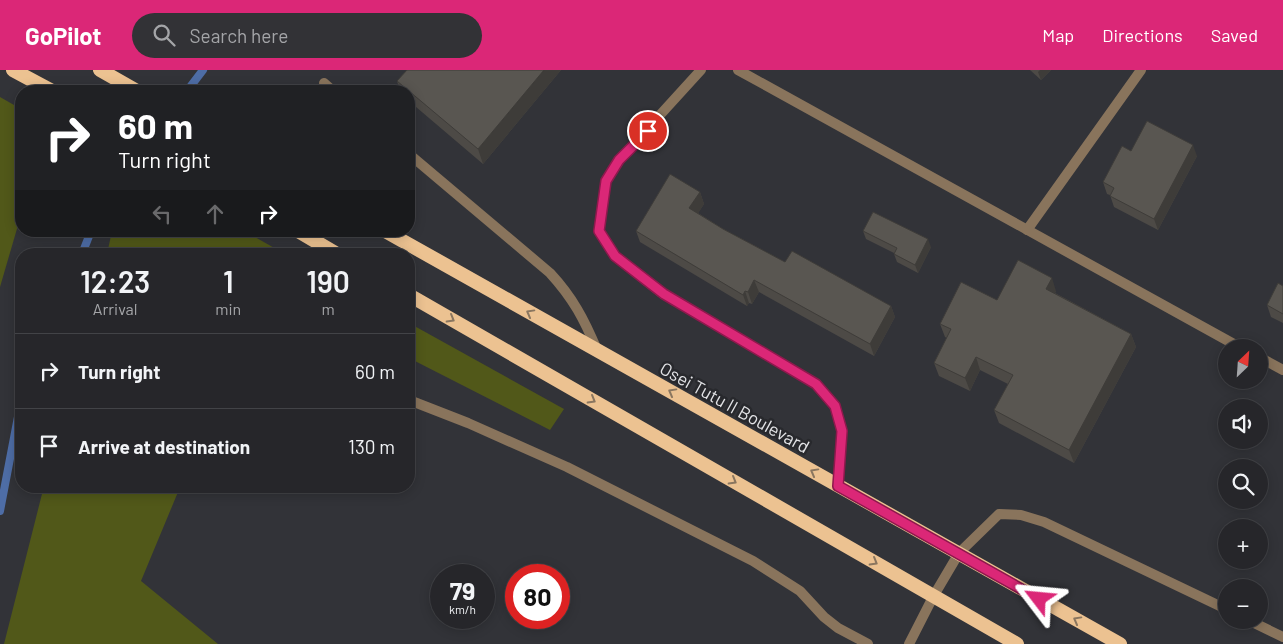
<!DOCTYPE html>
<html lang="en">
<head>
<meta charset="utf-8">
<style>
	body { margin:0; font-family:Barlow,sans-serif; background:#323236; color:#f1f3f6; height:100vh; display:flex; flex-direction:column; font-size:19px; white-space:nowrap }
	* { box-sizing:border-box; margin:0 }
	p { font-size:16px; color:#a4a5a8 }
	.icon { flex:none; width:28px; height:28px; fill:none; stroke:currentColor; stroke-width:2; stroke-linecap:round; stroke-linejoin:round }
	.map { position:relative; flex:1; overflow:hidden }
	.sheet { position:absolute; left:15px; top:178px; width:400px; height:245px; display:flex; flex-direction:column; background:#26262a; border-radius:20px; box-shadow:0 2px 12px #0003,0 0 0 1px #424347 }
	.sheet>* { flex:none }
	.guide { position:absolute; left:15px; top:15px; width:400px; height:152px; border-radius:20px; box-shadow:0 2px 12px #0003,0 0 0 1px #424347; background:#202124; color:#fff; overflow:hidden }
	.needle { width:32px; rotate:25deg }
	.controls { position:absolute; left:1218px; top:269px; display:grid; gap:10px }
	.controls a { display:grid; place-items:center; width:50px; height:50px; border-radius:50%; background:#26262a; box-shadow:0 2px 12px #0003,0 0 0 1px #424347; font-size:25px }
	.speed { position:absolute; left:430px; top:494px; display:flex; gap:10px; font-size:25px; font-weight:700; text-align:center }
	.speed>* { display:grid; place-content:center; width:65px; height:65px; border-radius:50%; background:#26262a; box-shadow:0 2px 12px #0003,0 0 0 1px #424347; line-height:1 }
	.speed small { font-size:12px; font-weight:400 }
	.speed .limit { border:8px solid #d22; background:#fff; color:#111 }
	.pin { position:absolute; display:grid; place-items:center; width:42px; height:42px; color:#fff; margin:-21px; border:2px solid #fff; border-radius:50%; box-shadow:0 1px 5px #0007 }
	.me { position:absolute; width:55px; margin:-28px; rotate:299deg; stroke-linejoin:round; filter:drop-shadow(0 0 4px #0008) }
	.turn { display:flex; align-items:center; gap:18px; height:105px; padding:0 20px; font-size:22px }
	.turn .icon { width:65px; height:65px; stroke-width:2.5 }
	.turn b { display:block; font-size:35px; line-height:42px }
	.lanes { display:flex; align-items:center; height:48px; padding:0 20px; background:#0003; justify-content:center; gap:25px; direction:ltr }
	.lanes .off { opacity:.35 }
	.eta { display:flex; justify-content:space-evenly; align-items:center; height:85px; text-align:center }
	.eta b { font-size:30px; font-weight:600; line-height:35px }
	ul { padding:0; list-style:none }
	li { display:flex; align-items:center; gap:15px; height:75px; padding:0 20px; border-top:1px solid #424347 }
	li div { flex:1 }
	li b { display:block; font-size:19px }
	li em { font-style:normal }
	header { display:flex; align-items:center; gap:30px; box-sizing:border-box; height:70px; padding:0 25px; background:#db2777; color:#fff }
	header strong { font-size:24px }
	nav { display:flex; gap:28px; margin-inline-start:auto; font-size:18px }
	.search { width:350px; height:45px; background:#323236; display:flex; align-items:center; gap:12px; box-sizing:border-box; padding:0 18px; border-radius:28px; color:#a4a5a8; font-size:19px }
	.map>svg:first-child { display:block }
	.green { fill:#515819 }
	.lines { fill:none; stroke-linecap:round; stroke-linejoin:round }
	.stream { stroke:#4e6da6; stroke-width:8 }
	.service { stroke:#89745c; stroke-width:10 }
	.minor { stroke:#89745c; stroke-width:10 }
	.tertiary { stroke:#89745c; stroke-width:10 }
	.trunk { stroke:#ecc291; stroke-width:14 }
	.wall { fill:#4d4a46 }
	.shaded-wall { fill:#3e3c39 }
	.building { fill:#595651; stroke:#3e3c39 }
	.oneway { stroke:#8a765f }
	.route-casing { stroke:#8e194d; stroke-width:12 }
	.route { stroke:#db2777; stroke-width:9 }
	.labels { text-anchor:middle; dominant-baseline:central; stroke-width:5; stroke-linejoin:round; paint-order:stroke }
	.street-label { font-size:18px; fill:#e3e4e7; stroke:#28292d }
</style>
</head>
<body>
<header>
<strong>GoPilot</strong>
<div class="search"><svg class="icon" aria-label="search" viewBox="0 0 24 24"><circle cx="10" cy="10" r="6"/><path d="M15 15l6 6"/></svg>Search here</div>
<nav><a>Map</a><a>Directions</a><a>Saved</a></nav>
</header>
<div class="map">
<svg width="1283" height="574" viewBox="0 0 1283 574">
	<rect width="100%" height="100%" fill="#323338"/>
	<g class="green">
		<path d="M0,27l21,12v106l-21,72z"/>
		<path d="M112,161h132l41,23h-178z"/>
		<path d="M409,253l155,86 -14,21 -141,-72z"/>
		<path d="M44,416h120l14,6 -37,89 77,63h-214z"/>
	</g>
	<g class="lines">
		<g class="stream">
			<path d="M187,21l16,-21"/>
			<path d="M82,184l9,-23"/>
			<path d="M0,441l21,-110"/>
		</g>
		<g class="service">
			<path d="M324,13l9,8"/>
			<path d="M409,84l141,119c23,25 34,46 47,77"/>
			<path d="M409,330l59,23 99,44 186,94 47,30 24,26 14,11 30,16"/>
			<path d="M959,483l40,-39 22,1 23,7 182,87"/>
			<path d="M1248,550l35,17"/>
		</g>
		<g class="minor">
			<path d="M701,0l-82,90 -13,21 -7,50 16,25 48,38 153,90 19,22 7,25 -4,55"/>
			<path d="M738,0l503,278"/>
			<path d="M1027,160l114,-160"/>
			<path d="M1259,287l24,13"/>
		</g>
		<path class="tertiary" d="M909,574l24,-47 26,-44"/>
		<g class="trunk">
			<path d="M13,0l39,21"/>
			<path d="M100,0l37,21"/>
			<path d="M298,161l39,23"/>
			<path d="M385,161l735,413"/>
			<path d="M409,225l608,349"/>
		</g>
	</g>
	<g class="wall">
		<path d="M407,0h154l-78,94 -74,-63v-10h-9l-3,-10z"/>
		<path d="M1030,0h21l-10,10z"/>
		<path d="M1131,81l66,5 -39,74 -44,-23 -4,-12 -3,-1 -4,-12z"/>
		<path d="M700,122l4,12 -6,9 25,16 62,33 106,44 4,11 -21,39 -115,-64 -7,12 -3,-1 -2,3 -107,-64 -4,-11z"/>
		<path d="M863,161l68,16 -13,26 -21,-11 -3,-8v-1l-28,-14z"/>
		<path d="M1283,216v37l-12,-6 -4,-12z"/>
		<path d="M1056,221l-1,2 76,41 5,13 -62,116 -75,-40 -5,-13 14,-26 -28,-14 -10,21 -31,-15 -5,-13 13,-25 -2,-1 -5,-13 57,-24z"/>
	</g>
	<g class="shaded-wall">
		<path d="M544,0h17l-78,94 -5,-15z"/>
		<path d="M1040,0h11l-10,10 -3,-8z"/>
		<path d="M1193,75l4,11 -39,74 -4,-11z"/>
		<path d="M700,122l4,12 -10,16 -5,-12z"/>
		<path d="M928,169l3,8 -13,26 -3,-8z"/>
		<path d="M1052,208l4,13 -5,11 -5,-13z"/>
		<path d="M754,210l5,12 -7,12 -4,-12z"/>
		<path d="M745,221l4,12 -2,3 -4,-11z"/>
		<path d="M891,236l4,11 -21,39 -4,-12z"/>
		<path d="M1131,264l5,13 -62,116 -5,-13z"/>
		<path d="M976,287l4,13 -10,21 -5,-13z"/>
	</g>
	<g class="building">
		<path d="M407,0h137l-66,79 -81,-68z"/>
		<path d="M1147,51l46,24 -39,74 -44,-23 4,-8 -11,-6 19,-36 9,5z"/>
		<path d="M670,104l30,18 -11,16 34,21 62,33 7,-11 99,55 -21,38 -116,-64 -6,12 -3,-1 -2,4 -107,-64z"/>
		<path d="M873,142l55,27 -13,26 -21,-11 3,-6 -34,-17z"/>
		<path d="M1018,190l34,18 -6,11 85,45 -62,116 -75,-40 19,-35 -37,-18 -11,21 -31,-15 17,-34 -11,-5 21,-42 36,18z"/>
		<path d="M1278,213l5,3v28l-16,-9z"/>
	</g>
	<defs><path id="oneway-chevron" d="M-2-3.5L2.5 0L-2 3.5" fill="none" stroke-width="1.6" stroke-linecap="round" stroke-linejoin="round" transform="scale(1.25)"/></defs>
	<g class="oneway">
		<use href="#oneway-chevron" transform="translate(530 243) rotate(-151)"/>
		<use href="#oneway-chevron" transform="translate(451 249) rotate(30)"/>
		<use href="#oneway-chevron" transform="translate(672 322) rotate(-151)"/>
		<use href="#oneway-chevron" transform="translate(592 330) rotate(30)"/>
		<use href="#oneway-chevron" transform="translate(814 402) rotate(-151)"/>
		<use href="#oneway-chevron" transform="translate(733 411) rotate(30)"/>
		<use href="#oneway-chevron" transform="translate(874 492) rotate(30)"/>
		<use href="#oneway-chevron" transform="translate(1077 550) rotate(-151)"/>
	</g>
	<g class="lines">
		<defs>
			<path id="route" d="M648,61l-29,29 -13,21 -7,50 16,25 49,38 152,90 19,22 7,25 -4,55 201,113"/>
		</defs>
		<use href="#route" class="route-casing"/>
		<use href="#route" class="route"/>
	</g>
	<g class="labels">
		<g class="street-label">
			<text transform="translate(735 337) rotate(29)">Osei Tutu II Boulevard</text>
		</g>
	</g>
</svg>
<div class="controls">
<a><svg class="needle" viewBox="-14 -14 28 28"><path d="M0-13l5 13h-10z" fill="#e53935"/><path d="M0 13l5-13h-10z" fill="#a4a5a8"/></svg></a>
<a><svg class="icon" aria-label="sound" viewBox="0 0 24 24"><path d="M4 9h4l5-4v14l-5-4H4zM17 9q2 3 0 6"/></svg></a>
<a><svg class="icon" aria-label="search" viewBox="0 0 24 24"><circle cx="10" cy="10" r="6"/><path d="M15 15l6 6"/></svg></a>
<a>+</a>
<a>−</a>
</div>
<div class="speed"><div>79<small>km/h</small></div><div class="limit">80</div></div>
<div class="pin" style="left:648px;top:61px;background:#d93025"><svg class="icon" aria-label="arrive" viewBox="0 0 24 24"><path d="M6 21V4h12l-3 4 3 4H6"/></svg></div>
<svg class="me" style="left:1039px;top:529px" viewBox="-20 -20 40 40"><path d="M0-17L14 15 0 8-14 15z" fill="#db2777" stroke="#fff" stroke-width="4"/></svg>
<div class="guide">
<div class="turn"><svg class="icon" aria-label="right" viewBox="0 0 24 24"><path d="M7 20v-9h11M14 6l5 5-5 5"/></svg><div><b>60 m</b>Turn right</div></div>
<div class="lanes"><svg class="icon off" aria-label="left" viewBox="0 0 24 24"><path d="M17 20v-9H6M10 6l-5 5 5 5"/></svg><svg class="icon off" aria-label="ahead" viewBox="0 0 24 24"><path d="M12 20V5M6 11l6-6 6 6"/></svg><svg class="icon" aria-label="right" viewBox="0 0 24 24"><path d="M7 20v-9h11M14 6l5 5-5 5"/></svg></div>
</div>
<section class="sheet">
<div class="eta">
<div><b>12:23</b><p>Arrival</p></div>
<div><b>1</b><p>min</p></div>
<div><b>190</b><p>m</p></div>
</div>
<ul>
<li><svg class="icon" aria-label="right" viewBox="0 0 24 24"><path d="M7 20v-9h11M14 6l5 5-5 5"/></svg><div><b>Turn right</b></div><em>60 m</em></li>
<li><svg class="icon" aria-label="arrive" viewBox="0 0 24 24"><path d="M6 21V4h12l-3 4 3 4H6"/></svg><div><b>Arrive at destination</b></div><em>130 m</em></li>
</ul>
</section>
</div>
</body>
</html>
